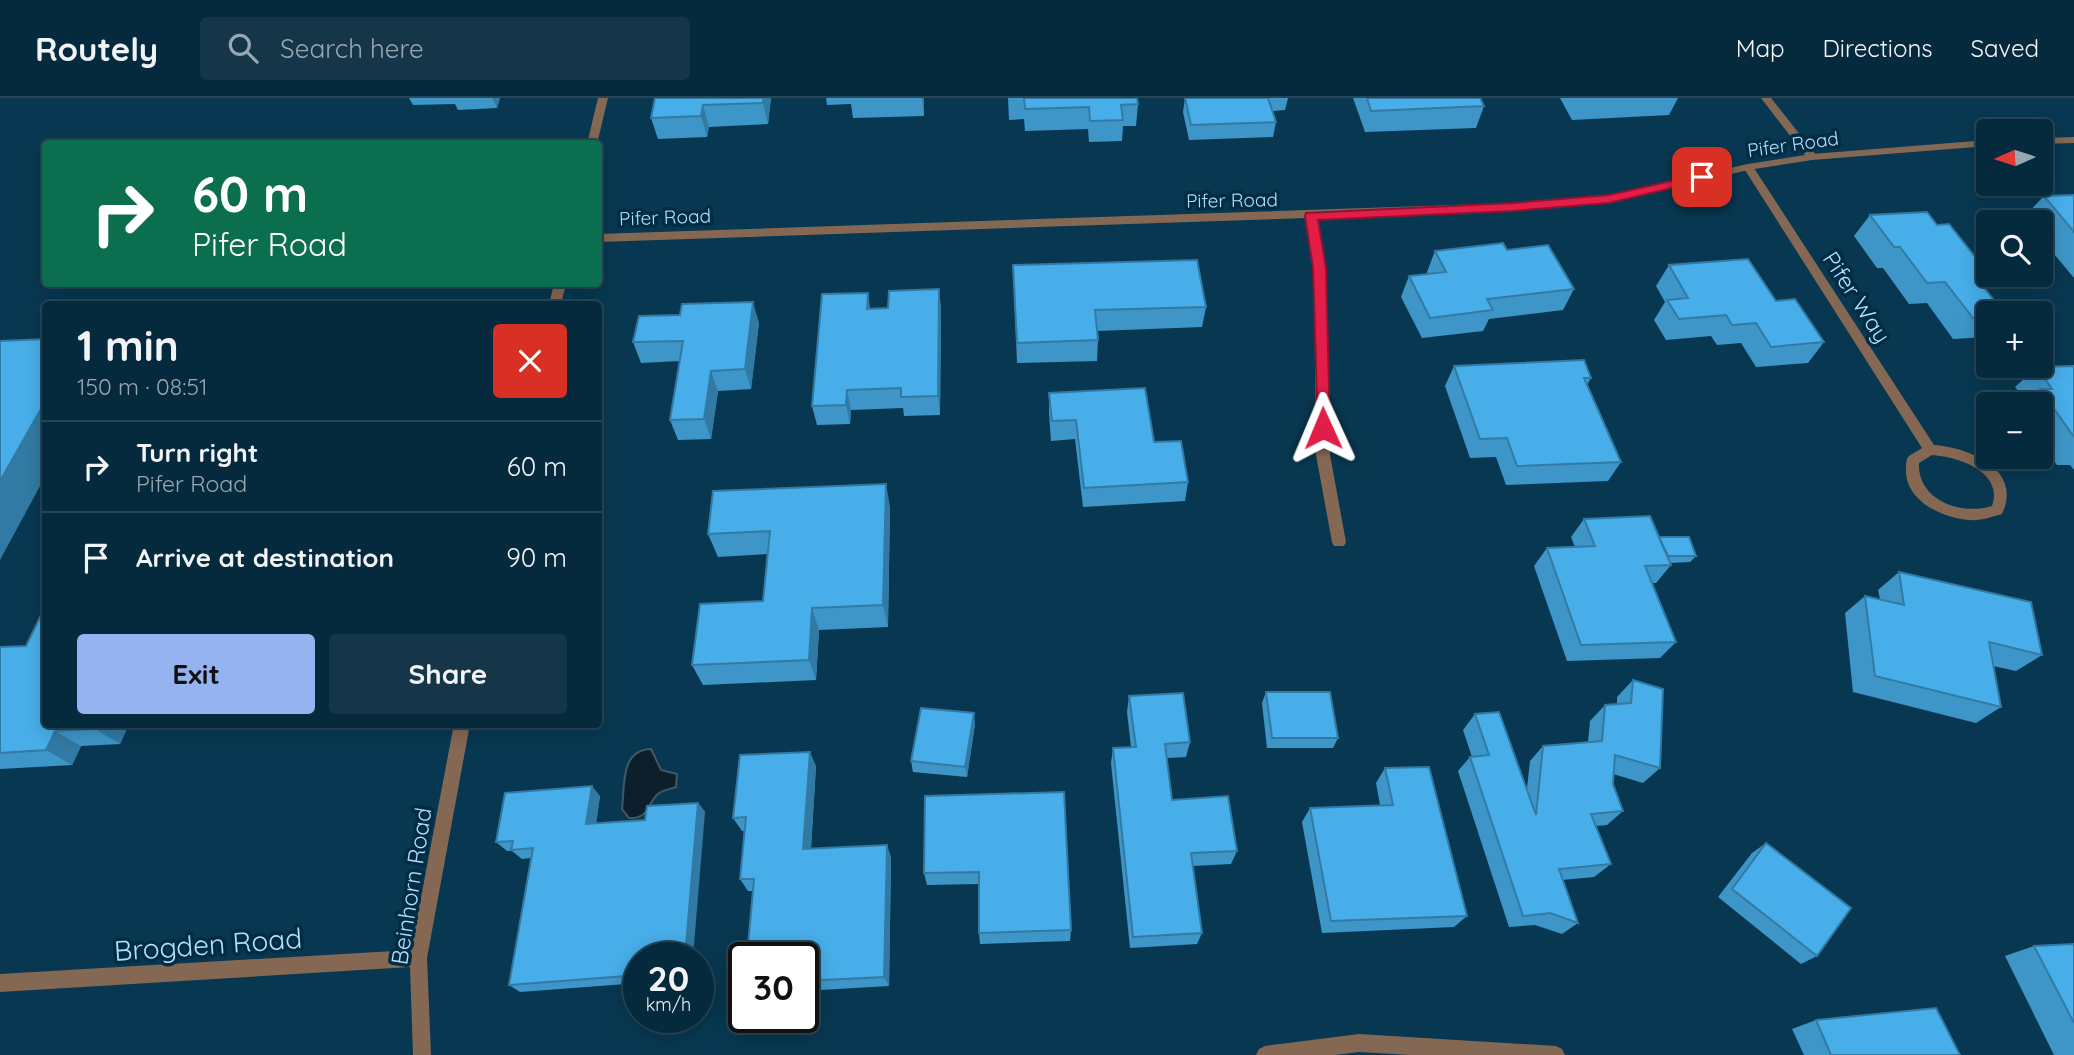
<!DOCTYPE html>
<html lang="en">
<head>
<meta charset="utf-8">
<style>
	body { margin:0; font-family:Quicksand,sans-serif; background:#143648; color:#f1f3f6; height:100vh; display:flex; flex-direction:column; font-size:26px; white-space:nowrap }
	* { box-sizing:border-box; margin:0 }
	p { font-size:23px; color:#98a7b0 }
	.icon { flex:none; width:38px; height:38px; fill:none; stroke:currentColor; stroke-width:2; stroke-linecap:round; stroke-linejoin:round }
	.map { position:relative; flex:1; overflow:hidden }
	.side { position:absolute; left:42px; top:203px; width:560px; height:427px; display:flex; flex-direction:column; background:#062a3d; border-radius:7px; box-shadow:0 4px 18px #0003,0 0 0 2px #274657 }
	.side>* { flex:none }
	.hud { position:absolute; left:42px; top:42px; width:560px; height:147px; border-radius:7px; box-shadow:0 4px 18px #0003,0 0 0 2px #274657; background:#0b6e4f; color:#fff; overflow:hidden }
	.needle { width:46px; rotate:267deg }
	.controls { position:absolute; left:1976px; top:21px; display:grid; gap:14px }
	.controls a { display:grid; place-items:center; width:77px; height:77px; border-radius:7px; background:#062a3d; box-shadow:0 4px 18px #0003,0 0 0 2px #274657; font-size:35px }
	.speed { position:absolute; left:623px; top:844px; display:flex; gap:14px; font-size:35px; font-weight:700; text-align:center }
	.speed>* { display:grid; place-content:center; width:91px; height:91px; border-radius:50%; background:#062a3d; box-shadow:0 4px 18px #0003,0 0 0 2px #274657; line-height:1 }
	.speed small { font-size:18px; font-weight:400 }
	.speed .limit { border:4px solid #111; border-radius:10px; background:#fff; color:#111 }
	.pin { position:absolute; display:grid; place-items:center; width:60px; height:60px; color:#fff; margin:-30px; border-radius:14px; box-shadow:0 4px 10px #0006 }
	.me { position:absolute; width:77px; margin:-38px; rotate:359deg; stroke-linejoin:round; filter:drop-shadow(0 0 5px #0008) }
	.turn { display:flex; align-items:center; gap:24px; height:147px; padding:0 35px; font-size:32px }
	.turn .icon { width:91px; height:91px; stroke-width:2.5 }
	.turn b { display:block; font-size:49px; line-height:60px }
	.round { display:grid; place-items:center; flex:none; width:74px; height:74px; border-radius:7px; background:#143648 }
	.overview { display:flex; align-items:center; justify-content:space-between; height:119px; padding:0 35px }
	h1 { font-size:42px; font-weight:800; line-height:52px }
	.action { display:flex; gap:14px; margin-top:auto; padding:14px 35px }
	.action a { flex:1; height:80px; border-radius:7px; background:#95b2f1; color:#111; font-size:28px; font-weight:800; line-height:80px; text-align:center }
	.action a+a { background:#143648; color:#f1f3f6 }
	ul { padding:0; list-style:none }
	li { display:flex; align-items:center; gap:21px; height:91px; padding:0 35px; border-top:2px solid #274657 }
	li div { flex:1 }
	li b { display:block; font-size:26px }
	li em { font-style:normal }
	header { display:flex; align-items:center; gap:42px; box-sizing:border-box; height:98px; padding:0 35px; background:#062a3d; border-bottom:2px solid #274657 }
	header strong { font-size:33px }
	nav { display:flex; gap:38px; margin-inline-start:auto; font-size:24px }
	.search { width:490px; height:63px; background:#143648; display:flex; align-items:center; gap:18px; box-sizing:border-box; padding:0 24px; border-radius:7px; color:#98a7b0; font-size:26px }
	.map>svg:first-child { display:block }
	.water { fill:#0d1f2a; stroke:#405868; stroke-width:2 }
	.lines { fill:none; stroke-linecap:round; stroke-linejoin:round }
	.minor { fill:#856853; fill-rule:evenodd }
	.tertiary { fill:#856853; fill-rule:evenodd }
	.wall { fill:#3e96c8 }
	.shaded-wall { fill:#327aa3 }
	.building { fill:#48aee9; stroke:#327aa3; stroke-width:2 }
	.route { fill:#e11d48; stroke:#92132f; stroke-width:2 }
	.labels { text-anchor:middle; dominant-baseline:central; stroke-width:7; stroke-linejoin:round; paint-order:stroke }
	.far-street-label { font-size:19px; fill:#b8def9; stroke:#002d45 }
	.street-label { font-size:23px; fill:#b8def9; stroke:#002d45 }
	.near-street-label { font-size:28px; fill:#b8def9; stroke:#002d45 }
</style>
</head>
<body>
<header>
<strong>Routely</strong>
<div class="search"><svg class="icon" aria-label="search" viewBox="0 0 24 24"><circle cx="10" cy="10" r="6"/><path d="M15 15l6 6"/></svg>Search here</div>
<nav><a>Map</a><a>Directions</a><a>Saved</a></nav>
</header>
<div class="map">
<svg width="2074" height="957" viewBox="0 0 2074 957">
	<rect width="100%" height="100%" fill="#083851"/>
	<path class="water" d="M651,651l10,21 16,4 -1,13c-6,2 -12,3 -17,6 -13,11 -9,26 -30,25l-7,-9c3,-24 -2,-59 29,-60z"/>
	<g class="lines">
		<g class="minor">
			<path d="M1761,0h10l45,57v4h-8z"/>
			<path d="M1748,66l4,1 182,280c36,3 89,24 68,69 -11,3 -21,7 -33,6 -27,-2 -65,-20 -63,-52 0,-3 0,-8 2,-11 3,-3 10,-6 14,-9l-179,-281zM1932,357c27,2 72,17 60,51 -32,10 -75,-7 -73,-43z"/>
			<path d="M1311,114l6,4 9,52 4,187 16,87 -2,4h-10l-2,-4 -16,-87 -2,-187 -9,-52z"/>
			<path d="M1359,936l197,12 6,3 3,6h-155l-51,-3 -24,3h-79l3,-6 6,-3z"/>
		</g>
		<g class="tertiary">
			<path d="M598,0h10l-11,46h-10z"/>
			<path d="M2074,39v6l-34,1v-6z"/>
			<path d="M1988,42v6l-176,14 -64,10 -139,33 -96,8 -915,31v-8l915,-31 96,-8 139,-31 64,-10z"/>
			<path d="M554,186h12l-5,20h-12z"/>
			<path d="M454,626h16l-43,234 4,97h-18l-3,-88 -410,25v-18l411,-24z"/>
		</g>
	</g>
	<g class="wall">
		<path d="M409,0h91l-3,10 -39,2 -3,-6 -42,1z"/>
		<path d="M655,0h116l-3,26 -59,3 -2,10 -49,2 -7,-21z"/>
		<path d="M826,0h98v18l-71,2 -2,-14 -24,1z"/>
		<path d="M1008,0h129l1,6 -2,22h-13l-1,15 -33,1 -1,-13 -63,2 -1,-12 -15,1z"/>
		<path d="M1185,0h103l-3,12 -12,1 3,11 -3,15 -84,3 -6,-28z"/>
		<path d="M1353,0h127l4,8 -8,22 -111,4z"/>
		<path d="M1560,0h118l-9,17 -97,5z"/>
		<path d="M2074,97v83l-34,-41v-15h-12l-4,-5 20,-21z"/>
		<path d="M1870,117l67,10 57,55 -9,9 3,24v22l-2,2 -33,2 -26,-36 -18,1 -26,-36h-6l-23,-32z"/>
		<path d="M1507,152l67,39 -11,21 -74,9 -6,12 -61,7 -21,-41 8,-21 19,-2 -1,-2 8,-21z"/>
		<path d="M1013,167l193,42 -4,20 -105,4 1,9 -1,21 -80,2z"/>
		<path d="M1669,167l107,36 48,41 -16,21 -52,4 -15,-24 -24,2 -6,-9 -45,4 -12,-20 11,-18 -9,-16z"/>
		<path d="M939,191l2,21 -1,105 -36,1 -1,-8 -52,2 -1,14 -33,1 -5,-19 58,-97 18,-1z"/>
		<path d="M759,225l-8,66 -33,2 -7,48 -33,1 -8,-20 10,-59 -39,2 -8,-21z"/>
		<path d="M1454,268l137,12 -4,7 34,77 -13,19 -102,4 -10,-28 -26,1 -25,-72z"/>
		<path d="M2074,268v104l-4,-5h-13l-17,-23v-38h-17l3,-2 -11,-15 22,-20z"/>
		<path d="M1049,295l105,49 34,40 -3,19 -102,6 -8,-68 -24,2 -2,-28z"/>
		<path d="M890,409l-2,120 -69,3 -3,50 -113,5 -11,-20 71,-64 4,-47 -49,3 -10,-23z"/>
		<path d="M1584,421l75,18 37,19 -6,6 -20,1 1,2 -15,18h-4l24,59 -16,16 -93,3 -33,-95 13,-18 28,-1 -4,-10z"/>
		<path d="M1899,474l143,83 -26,16 -23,-5 8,41 -25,16 -123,-31 -8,-79 20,-17 15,3 -2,-9z"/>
		<path d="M0,549l46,77h83l-9,20 -39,2 -9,19 -72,4z"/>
		<path d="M1633,582l27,88 -17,15 -30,-9v10l10,27 -16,14 -11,1 15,38 -17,13 -32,3 16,43 -16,11 -27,-9 -26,2 -51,-156 12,-14h2l-9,-27 12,-16 52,74 3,-27 13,-15 45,-4 2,-21 15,-16 12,-1v-7z"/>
		<path d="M1266,594l72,46 -5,10h-66l-5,-45z"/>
		<path d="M1129,598l61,46 -4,15 -19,1 5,42 65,51 -6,13 -38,2 9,67 -5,11 -67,4 -19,-185 2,-15 18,-1 -4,-35z"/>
		<path d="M975,626l-8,53 -54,-5 -2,-11z"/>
		<path d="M816,668l-5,83 76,-4 4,13 -2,128 -86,5v-34l-50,-66h-5l-8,-12 4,-48h-2l-9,-13z"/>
		<path d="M1385,670l82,148 -13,11 -132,6 -20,-111 8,-14 70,-3 -4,-22z"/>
		<path d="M600,698l-4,27 49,-3 53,-17 7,9 -66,145v26l-119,9 -11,-7 22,-127 -9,1 -10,-8h-5l-11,-9z"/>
		<path d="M925,698l146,134 -1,11 -90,3 -1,-11v-49l-52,1 -3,-12z"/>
		<path d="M1766,745l51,113 -16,8 -83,-67 34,-44z"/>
		<path d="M2074,846v111h-20l-49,-99 29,-10z"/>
		<path d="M1816,922l144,35h-156l-12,-26z"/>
	</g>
	<g class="shaded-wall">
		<path d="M492,0h8l-3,10z"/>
		<path d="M763,0h8l-3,26 -5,-21z"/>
		<path d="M922,0h2v18z"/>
		<path d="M703,7l6,22 -2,10 -6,-21z"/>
		<path d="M939,191l2,21 -1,105 -2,-19z"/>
		<path d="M868,195l3,21 -4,-5z"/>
		<path d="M753,204l6,21 -8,66 -6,-20z"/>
		<path d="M711,273l7,20 -7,48 -7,-20z"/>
		<path d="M847,292l4,20 -1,14 -4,-19z"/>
		<path d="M46,302v75l-46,85v-79z"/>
		<path d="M886,386l4,23 -2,120 -5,-22z"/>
		<path d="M812,510l7,22 -3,50 -7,-20z"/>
		<path d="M974,615l1,11 -8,53 -2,-10z"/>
		<path d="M97,626h32l-9,20 -25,-15z"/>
		<path d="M55,633l26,15 -9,19 -26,-15z"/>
		<path d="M810,654l6,14 -6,96 -7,-13z"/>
		<path d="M592,688l8,10 -5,37 -9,-9z"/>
		<path d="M698,705l7,9 -12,145h-8z"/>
		<path d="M887,747l4,13 -2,128 -5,-9z"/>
	</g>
	<g class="building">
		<path d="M655,0h108v5l-60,2 -2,11 -50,2z"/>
		<path d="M1024,0h113l1,6 -17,1 2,15 -33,1 -1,-14 -64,2z"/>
		<path d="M1185,0h83l8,24 -85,3z"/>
		<path d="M1367,0h113l4,8 -113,5z"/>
		<path d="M2074,97v37l-30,-36z"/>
		<path d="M1927,114l10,13 12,-1 39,49v2h1l5,5 -15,1 25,32h-16v4l-15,1 -28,-36 -18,1 -27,-36h-6l-24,-32z"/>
		<path d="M1503,145l4,7 41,-5 26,44 -87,10 6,11 -63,8 -21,-42 37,-4 -11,-21z"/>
		<path d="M1748,161l28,42 19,-2 29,43 -53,5 -15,-24 -24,2 -6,-10 -47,4 -12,-19 21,-2 -19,-33z"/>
		<path d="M1197,162l9,47 -111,3 3,30 -81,3 -4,-78z"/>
		<path d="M939,191l-1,107 -37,1v-9l-54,2 -1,15 -34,1 10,-112 46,-1 -1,16 21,-1 1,-17z"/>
		<path d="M753,204l-8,67 -34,2 -7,48 -34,1 13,-79 -50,1 6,-26 41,-1 2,-11z"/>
		<path d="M46,241v61l-46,81v-140z"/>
		<path d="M1584,262l7,18h-7l37,84 -104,4 -10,-28 -27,1 -26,-73z"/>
		<path d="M2074,268v71l-34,-48h12l-15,-22z"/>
		<path d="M1145,290l9,54 27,-1 7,41 -104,6 -8,-68 -24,1 -3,-28z"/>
		<path d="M886,386l-3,121 -71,3 -3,52 -117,5 8,-61 63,-3 7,-70 -62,3 5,-43z"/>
		<path d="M1650,418l21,49 -26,1 31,76 -95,3 -34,-97 48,-2 -11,-27z"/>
		<path d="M1659,439h30l7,19h-28z"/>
		<path d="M1899,474l132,30 11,53 -53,-13 12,65 -126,-31 -10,-80 39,9z"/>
		<path d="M46,507v119h51l-2,5 -40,2 -9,19 -46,3v-106l26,-1z"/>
		<path d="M1633,582l30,9 -3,79 -45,-13 -2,29 10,27 -32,3 20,50 -52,5 19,54 -28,-10 -27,3 -53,-159 19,-2 -14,-41 24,-2 37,103 7,-69 59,-5 3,-36 26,-2z"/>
		<path d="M1266,594h64l8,46h-66z"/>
		<path d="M1183,595l7,49 -25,2 7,56 56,-4 9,55 -46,2 11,80 -69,4 -20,-189 23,-1 -7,-51z"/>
		<path d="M921,610l53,5 -9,54 -54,-6z"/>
		<path d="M810,654l-7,97 84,-4 -3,132 -81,4v-24h-56l7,-78h-14l6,-62 -13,1 7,-63z"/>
		<path d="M1429,669l38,149 -136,5 -21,-113 83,-3 -8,-37z"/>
		<path d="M592,688l-6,38 59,-4 2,-14 51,-3 -13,154h-46v18l-130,10 24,-137 -22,2 2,-9 -17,1 9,-49z"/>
		<path d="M1064,694l7,138 -92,3v-61l-55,1 1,-77z"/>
		<path d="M1766,745l85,65 -34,48 -85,-67z"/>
		<path d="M2074,846v79l-40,-77z"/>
		<path d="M1936,910l24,47h-129l-15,-35z"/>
	</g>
	<path class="route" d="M1702,76l4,1v5l-97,23 -96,8 -195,9 8,48 4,160 -7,6 -5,-2 -5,-164 -8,-52 1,-3 207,-10 96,-8z"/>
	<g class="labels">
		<g class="far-street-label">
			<text transform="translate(1793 46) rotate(-8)">Pifer Road</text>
			<text transform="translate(1232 102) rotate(-1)">Pifer Road</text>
			<text transform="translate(665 119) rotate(-2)">Pifer Road</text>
		</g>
		<g class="street-label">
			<text transform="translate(1857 199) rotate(57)">Pifer Way</text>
			<text transform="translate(411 788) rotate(-81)">Beinhorn Road</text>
		</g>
		<g class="near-street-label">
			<text transform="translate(208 846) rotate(-4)">Brogden Road</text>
		</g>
	</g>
</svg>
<div class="controls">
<a><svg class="needle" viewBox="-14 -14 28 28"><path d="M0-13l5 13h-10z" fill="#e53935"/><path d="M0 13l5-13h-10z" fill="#98a7b0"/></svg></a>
<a><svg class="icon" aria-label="search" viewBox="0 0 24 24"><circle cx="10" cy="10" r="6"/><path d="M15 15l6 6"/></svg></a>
<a>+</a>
<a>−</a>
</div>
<div class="speed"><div>20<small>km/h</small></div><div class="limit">30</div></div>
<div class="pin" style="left:1702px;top:79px;background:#d93025"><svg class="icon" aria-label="arrive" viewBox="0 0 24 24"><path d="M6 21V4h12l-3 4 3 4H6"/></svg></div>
<svg class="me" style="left:1323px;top:330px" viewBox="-20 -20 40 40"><path d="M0-17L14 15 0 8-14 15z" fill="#e11d48" stroke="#fff" stroke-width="4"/></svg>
<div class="hud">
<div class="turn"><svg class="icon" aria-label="right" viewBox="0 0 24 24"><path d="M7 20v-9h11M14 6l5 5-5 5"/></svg><div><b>60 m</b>Pifer Road</div></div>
</div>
<section class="side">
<div class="overview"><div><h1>1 min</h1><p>150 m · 08:51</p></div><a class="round" style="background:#d93025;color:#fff"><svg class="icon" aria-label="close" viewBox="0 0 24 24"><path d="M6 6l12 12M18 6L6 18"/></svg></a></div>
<ul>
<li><svg class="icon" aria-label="right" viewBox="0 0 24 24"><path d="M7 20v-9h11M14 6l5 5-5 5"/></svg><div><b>Turn right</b><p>Pifer Road</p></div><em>60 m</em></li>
<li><svg class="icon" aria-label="arrive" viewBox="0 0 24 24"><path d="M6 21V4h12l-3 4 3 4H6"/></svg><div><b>Arrive at destination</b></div><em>90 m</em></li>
</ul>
<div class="action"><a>Exit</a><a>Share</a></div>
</section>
</div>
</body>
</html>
